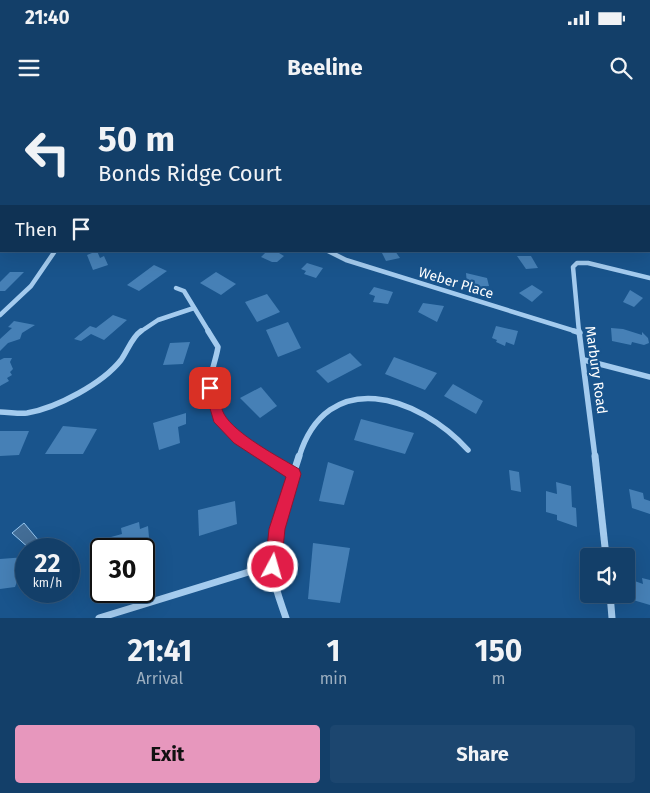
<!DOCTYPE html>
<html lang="en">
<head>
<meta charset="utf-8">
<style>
	body { margin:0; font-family:"Fira Sans",sans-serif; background:#1c466f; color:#f1f3f6; height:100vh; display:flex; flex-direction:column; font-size:19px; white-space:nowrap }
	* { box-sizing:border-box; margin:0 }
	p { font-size:16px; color:#9dafc0 }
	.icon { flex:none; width:28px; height:28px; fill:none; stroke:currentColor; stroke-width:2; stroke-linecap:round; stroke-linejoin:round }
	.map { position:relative; height:518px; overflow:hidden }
	.drawer { display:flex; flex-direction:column; background:#133f69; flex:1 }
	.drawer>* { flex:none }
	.top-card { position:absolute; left:0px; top:0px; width:650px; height:152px; box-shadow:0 5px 20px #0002,0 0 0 1px #32587d; background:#133f69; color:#f1f3f6; overflow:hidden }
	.controls { position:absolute; left:580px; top:448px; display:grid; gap:10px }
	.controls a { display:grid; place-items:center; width:55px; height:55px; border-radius:5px; background:#133f69; box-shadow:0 5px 20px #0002,0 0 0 1px #32587d; font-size:25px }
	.speed { position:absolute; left:15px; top:438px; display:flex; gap:10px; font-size:25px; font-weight:700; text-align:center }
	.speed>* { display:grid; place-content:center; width:65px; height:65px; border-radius:50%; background:#133f69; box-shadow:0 5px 20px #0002,0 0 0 1px #32587d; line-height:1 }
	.speed small { font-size:12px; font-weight:400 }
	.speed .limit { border:2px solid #111; border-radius:8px; background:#fff; color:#111 }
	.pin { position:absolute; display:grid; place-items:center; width:42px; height:42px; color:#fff; margin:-21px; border-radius:10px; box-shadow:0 2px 8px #0006 }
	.me { position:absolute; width:55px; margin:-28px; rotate:6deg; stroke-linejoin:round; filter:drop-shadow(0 0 4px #0008) }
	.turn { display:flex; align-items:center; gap:18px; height:105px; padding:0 15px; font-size:22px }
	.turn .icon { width:65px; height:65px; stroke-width:2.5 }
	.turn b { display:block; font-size:35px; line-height:42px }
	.then { display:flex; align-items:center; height:48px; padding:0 15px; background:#0003; gap:10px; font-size:19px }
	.eta { display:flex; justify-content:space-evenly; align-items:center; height:85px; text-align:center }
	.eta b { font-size:30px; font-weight:700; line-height:35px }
	.primary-button { display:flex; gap:10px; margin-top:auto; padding:10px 15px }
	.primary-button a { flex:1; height:58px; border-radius:5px; background:#e797bd; color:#111; font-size:20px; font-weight:700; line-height:58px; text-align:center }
	.primary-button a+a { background:#1c466f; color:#f1f3f6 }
	.status { display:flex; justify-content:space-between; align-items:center; height:35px; padding:0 25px; background:#133f69; direction:ltr }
	.status svg { height:14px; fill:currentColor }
	header { display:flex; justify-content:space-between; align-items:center; height:65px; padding:0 15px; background:#133f69; font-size:22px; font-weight:700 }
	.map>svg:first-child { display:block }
	.water { fill:#436d96; stroke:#97c7f0 }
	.building { fill:#4680b6 }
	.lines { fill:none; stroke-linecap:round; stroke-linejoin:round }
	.street-far2 { stroke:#a4cbee; stroke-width:4.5 }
	.street-far1 { stroke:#a4cbee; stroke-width:5.5 }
	.street { stroke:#a4cbee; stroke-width:7 }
	.route { fill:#e11d48; stroke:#92132f }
	.labels { text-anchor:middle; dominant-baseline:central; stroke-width:4.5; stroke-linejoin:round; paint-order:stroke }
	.street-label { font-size:14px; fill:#fff; stroke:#19548c }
</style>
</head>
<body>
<div class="status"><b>21:40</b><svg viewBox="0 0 49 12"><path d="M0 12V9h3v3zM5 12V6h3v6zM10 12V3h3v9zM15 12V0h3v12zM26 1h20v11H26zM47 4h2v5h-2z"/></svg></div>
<header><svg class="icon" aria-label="menu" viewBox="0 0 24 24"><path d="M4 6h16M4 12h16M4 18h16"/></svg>Beeline<svg class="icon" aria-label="search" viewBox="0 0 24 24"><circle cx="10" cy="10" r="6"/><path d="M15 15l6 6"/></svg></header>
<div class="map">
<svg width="650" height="518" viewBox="0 0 650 518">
	<rect width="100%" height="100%" fill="#19548c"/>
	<path class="water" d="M24,423l15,18 -9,8 -18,-16z"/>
	<g class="building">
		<path d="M97,151l3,7 4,-2 4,9 -15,5 -6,-15z"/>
		<path d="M267,151h15l-3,2 5,3 -7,6h-5l-11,-5z"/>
		<path d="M381,151h14l5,7 -14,3z"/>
		<path d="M517,156h14l7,12 -12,1z"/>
		<path d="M307,163l16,5 -7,10 -12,-4 2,-3 -5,-2z"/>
		<path d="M154,165l13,6 -28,20 -12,-6z"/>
		<path d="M10,172h14l-19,19h-5v-9z"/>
		<path d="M216,172l20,12 -15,11 -21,-12z"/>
		<path d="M466,173l21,5 2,8 -11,1 -1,-2 -10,-1z"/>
		<path d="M532,185l11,7 -11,10 -13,-9z"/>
		<path d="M374,187l19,5 -5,12 -15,-2 2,-6 -6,-2z"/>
		<path d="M630,190l13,8 -9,9 -11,-5z"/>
		<path d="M267,194l13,18 -23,10 -12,-20z"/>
		<path d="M423,203l21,3 -7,16 -19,-10z"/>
		<path d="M113,215l14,5 -23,20 -13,-6 -10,7 -7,-2 16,-13 6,2z"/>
		<path d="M14,221l21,4 -13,8 -2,6 -12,4 -8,8v-12l12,-11 -4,-1z"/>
		<path d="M288,222l13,26 -23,9 -12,-27z"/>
		<path d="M496,226l22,5 -4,14 -8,-3 -1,4 -9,-4 1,-2 -5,-2z"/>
		<path d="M611,228l12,1 19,6v-3l6,6 1,5 -5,2 -12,-3 -1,3 -19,-4z"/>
		<path d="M190,242l-7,22 -20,1 7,-22z"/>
		<path d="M350,253l12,12 -34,18 -12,-12z"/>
		<path d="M394,257l43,16 -12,17 -40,-16z"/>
		<path d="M4,258h8l-2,4 3,7 -3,3 2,3 -5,3 2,3 -9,5v-26z"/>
		<path d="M453,284l30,17 -7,13 -32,-18z"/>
		<path d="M261,287l16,19 -17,12 -20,-20z"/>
		<path d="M186,313v11l-8,3 2,16 -21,7 -6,-27z"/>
		<path d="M361,319l53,14 -9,21 -51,-14z"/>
		<path d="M63,326l34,3 -14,25h-38z"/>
		<path d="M0,331h29l-10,24 -19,1z"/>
		<path d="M328,362l26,9 -10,34 -25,-4z"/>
		<path d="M509,370l10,2 2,20 -10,-2z"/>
		<path d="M556,382l15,4 1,21 4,1 1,19 -20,-7v-5l-11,-3v-21l11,3z"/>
		<path d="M629,389l14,4 1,6 6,2v13l-18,-6z"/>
		<path d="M235,401l2,23 -38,12 -1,-26z"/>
		<path d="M139,422l1,7 8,-3 2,23h-38l-1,-12 11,-3 -1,-6z"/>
		<path d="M313,443l37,5 -10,55 -32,-4z"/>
		<path d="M26,457l-11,30 -15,2v-30z"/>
		<path d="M642,478l8,2v25l-17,-5 -4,-21 14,5z"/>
	</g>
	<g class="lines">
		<g class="street-far2">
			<path d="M328,151l18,9 232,72"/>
			<path d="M176,188l8,3 25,41"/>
			<path d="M0,215l31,-29 24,-35"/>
			<path d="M140,232l18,-12 36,-12"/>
			<path d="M579,232l-6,-65 4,-4h11l62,15"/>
		</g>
		<g class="street-far1">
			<path d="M208,231l10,16c-2,13 -8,26 -8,39 -1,33 31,55 56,71"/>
			<path d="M574,231l6,2"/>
			<path d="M579,231l16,126"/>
			<path d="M584,260l66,17"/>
			<path d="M0,312c9,0 19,2 27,1 30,-5 76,-30 94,-53 7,-10 11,-23 20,-29"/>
			<path d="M299,357c28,-91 119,-62 169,-7"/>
		</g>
		<g class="street">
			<path d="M264,356l30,18"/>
			<path d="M595,356l11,100"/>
			<path d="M610,494l2,24"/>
			<path d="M99,518l153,-47 21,-4"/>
			<path d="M286,518c-5,-15 -11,-29 -13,-45 -4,-38 15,-81 26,-117"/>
		</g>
	</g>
	<linearGradient id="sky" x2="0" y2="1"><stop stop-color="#0e2e4d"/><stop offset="0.46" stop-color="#386799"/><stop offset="1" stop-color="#386799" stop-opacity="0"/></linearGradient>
	<rect width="650" height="134" fill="url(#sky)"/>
	<path class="route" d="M210,283c10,4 9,22 14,31 11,20 55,43 75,55l2,5 -16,55 -4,38 -2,6 -6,3 -6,-3 -2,-6 4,-38 17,-52 -52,-34 -20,-21 -10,-34z"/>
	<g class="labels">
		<g class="street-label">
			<text transform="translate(456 183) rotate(17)">Weber Place</text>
			<text transform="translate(596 270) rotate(82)">Marbury Road</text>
		</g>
	</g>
</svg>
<div class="controls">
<a><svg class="icon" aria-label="sound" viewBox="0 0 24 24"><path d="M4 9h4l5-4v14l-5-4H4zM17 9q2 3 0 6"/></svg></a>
</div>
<div class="speed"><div>22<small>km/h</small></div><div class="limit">30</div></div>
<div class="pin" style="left:210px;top:288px;background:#d93025"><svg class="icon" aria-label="arrive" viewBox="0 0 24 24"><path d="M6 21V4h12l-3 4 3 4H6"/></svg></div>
<svg class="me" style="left:273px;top:467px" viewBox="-20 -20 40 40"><circle r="17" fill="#e11d48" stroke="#fff" stroke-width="3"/><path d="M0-11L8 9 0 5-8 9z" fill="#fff"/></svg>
<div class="top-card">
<div class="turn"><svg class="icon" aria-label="left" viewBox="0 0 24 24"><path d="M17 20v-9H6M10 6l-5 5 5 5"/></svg><div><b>50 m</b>Bonds Ridge Court</div></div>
<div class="then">Then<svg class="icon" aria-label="arrive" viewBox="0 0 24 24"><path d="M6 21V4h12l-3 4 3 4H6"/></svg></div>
</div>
</div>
<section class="drawer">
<div class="eta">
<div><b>21:41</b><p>Arrival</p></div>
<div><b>1</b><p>min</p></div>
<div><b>150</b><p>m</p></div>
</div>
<div class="primary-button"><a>Exit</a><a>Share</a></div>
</section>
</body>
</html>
